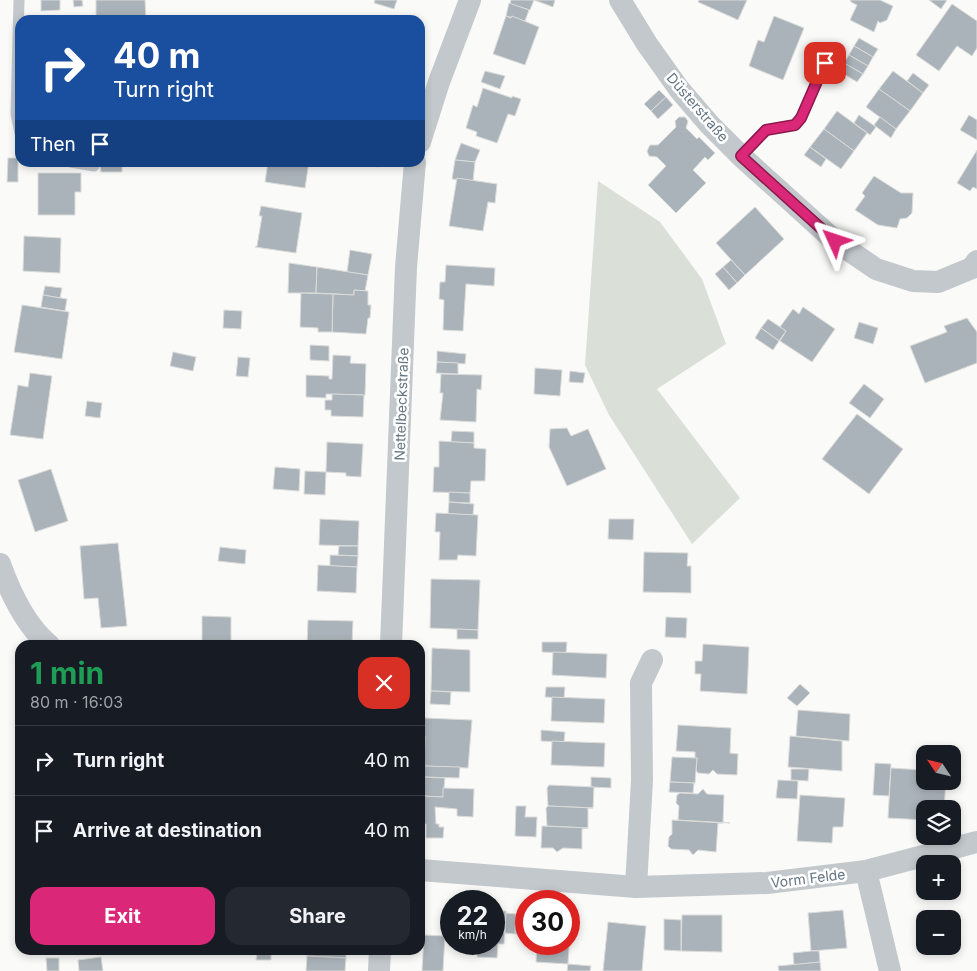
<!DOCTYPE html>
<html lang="en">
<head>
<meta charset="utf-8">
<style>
	body { margin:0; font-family:Inter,sans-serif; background:#242831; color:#f1f3f6; height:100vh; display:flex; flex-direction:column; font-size:19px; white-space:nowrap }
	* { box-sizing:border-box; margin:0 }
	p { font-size:16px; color:#9ea1a6 }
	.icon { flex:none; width:28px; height:28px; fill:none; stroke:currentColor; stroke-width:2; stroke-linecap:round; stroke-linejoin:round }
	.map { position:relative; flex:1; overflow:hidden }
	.drawer { position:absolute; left:15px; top:640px; width:410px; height:315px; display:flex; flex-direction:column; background:#171b24; border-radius:15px; box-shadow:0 2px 8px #0003 }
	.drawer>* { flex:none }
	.top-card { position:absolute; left:15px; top:15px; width:410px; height:152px; border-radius:15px; box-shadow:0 2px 8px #0003; background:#1a4fa0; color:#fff; overflow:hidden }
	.needle { width:32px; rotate:305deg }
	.controls { position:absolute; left:916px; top:745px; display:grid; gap:10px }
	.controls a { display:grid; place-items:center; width:45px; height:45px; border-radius:10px; background:#171b24; box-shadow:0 2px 8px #0003; font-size:25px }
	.speed { position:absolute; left:440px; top:890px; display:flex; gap:10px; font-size:25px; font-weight:700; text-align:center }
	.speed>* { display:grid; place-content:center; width:65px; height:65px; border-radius:50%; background:#171b24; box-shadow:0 2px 8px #0003; line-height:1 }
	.speed small { font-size:12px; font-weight:400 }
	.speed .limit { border:8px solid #d22; background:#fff; color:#111 }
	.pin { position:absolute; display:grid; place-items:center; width:42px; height:42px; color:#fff; margin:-21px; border-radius:10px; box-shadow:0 2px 8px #0006 }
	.me { position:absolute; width:55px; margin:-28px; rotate:312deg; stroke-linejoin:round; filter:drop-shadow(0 0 4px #0008) }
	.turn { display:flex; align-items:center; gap:18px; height:105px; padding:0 15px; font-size:22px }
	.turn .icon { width:65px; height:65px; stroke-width:2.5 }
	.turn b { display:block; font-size:35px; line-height:42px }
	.then { display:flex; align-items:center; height:48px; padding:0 15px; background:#0003; gap:10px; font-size:19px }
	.round { display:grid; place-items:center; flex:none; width:52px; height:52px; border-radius:15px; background:#242831 }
	.summary { display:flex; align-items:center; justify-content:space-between; height:85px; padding:0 15px }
	h1 { font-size:30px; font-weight:700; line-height:38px; color:#1e9e55 }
	.action { display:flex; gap:10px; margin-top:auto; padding:10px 15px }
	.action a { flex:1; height:58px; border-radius:15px; background:#db2777; color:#fff; font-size:20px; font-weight:700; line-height:58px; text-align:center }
	.action a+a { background:#242831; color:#f1f3f6 }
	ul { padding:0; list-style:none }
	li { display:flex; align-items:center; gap:15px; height:70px; padding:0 15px; border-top:1px solid #363941 }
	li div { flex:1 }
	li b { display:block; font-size:19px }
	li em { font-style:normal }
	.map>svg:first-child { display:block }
	.green { fill:#dadfd7 }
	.building { fill:#aab3b9; stroke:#dcdcda }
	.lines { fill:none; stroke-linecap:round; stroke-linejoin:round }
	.service { stroke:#c3c8cc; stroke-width:11 }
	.minor { stroke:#c3c8cc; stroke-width:22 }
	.route-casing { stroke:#8e194d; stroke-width:12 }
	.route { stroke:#db2777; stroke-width:9 }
	.labels { text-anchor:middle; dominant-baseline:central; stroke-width:5; stroke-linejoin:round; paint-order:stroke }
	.street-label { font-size:14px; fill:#657683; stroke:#fff }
</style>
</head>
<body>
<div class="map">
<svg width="977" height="971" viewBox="0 0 977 971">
	<rect width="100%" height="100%" fill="#fafaf8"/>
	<path class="green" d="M598,181l62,41 42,57 24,65 -69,45 83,109 -48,46 -83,-129 -24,-50z"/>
	<g class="building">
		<path d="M41,0h19v10l-19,1z"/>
		<path d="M73,0h9l1,6 -9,1z"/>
		<path d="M96,0h49l1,20h-50z"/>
		<path d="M375,0h22l-3,9 -20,-6z"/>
		<path d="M511,0h23l-4,10 -20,-6z"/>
		<path d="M534,0h21l-2,7z"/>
		<path d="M699,0h48l-9,20 -40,-18z"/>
		<path d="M850,0h30l13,6 -6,14 -7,3 -2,-2 -4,11 -24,-12 7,-15 -6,-3z"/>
		<path d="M929,0h18l-6,9z"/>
		<path d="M509,3l20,7 -4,11 -19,-5z"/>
		<path d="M952,4l25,17v27l-5,8 -15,-10 -18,25 -23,-16z"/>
		<path d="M506,16l5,2 1,-2 27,11 -14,38 -32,-11z"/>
		<path d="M774,16l30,12 -21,52 -34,-14 9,-26 6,2z"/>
		<path d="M859,38l19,11 -5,8 -19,-11z"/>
		<path d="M854,46l19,11 -5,9 -19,-11z"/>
		<path d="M849,55l19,11 -5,8 -19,-11z"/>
		<path d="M844,63l19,11 -6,8 -18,-11z"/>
		<path d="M485,71l20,5 -5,13 -19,-7z"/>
		<path d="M893,71l30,22 -13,18 -31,-22z"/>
		<path d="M913,73l16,12 -6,8 -16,-12z"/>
		<path d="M483,88l29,10v-2l9,3 -6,17 -7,-2 -11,29 -21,-7 1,-4 -11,-4 7,-23 4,2z"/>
		<path d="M879,89l31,22 -14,18 -30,-22z"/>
		<path d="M659,90l7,7 -15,14 -7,-7z"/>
		<path d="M666,97l7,8 -15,14 -7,-8z"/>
		<path d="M837,111l30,22 -13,18 -30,-22z"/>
		<path d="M859,115l17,12 -6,8 -16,-12z"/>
		<path d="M969,115l8,5v20l-17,-10z"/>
		<path d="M679,117h6l3,4 -2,7 11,11 2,-2 16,16 -7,7 -3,-3 -12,13 13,13 -30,30 -28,-28 18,-19 -9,-9 -8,-1 -2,-5 3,-6h8l18,-18 -1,-6z"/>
		<path d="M880,117l16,12 -5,9 -17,-13z"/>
		<path d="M824,129l30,22 -13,18 -31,-22z"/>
		<path d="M461,143l19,7 -5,12 -20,-2z"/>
		<path d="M810,147l16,12 -5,8 -17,-12z"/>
		<path d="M977,150v39l-4,-2 -3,4 -13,-8z"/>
		<path d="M8,158h10v24h-11z"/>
		<path d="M455,160l20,2 -2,19 -21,-2z"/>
		<path d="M100,162h22v10h-21z"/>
		<path d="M268,162h41l-4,26 -40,-6z"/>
		<path d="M356,162h22v5z"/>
		<path d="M38,173h43v19h-6v23h-37z"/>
		<path d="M874,176l27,17h12l-1,20 -5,5 -7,1 -3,9 -19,-3 -23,-15 10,-14 -3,-3z"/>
		<path d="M457,178l40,6 -2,19 -7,-1 -5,29 -34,-5z"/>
		<path d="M261,206l41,7 -6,40 -41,-6 2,-1 5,-30h-3z"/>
		<path d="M755,207l29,32 -39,36 -29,-32z"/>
		<path d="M24,236l37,2 -1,35 -37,-2z"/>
		<path d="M350,250l22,4 -4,21 -21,-3z"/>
		<path d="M731,260l14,15 -8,8 -14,-16z"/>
		<path d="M289,263l28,4 -1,26h-28z"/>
		<path d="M446,265l49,3 -1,18 -28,-2 -3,47 -20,-1 1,-30 -5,-1 1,-17h5z"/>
		<path d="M317,267l51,8 -3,16 -11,-1v5l-38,-2z"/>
		<path d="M723,267l14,16 -8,7 -14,-16z"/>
		<path d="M45,286l17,2 -2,10 -17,-3z"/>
		<path d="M354,290l14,1v14h3l-1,13h-2l-2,16 -34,-2 1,-38 21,1z"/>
		<path d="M301,293l32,1 -1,38h-14v-4l-18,-1z"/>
		<path d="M43,295l24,4 -2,12 -24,-4z"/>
		<path d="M22,305l47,7 -7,47 -48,-7z"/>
		<path d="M803,307l32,22 -23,33 -32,-21 6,-10 -6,-4 13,-18 6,5z"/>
		<path d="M224,310l18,1 -1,18 -18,-1z"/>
		<path d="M967,318l10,14v31l-52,20 -15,-37 37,-14 -3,-6z"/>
		<path d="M768,319l18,12 -7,10 -18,-13z"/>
		<path d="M859,322l19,6 -5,16 -19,-6z"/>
		<path d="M761,328l18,13 -6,9 -18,-12z"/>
		<path d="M310,345l19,1v15l-19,-1z"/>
		<path d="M437,351l29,3 -1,10 -28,-2z"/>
		<path d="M173,352l23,5 -3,14 -23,-5z"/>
		<path d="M333,355l18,1 -1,7 16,1 -1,31 -39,-1v4l-20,-1v-22l23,1v3h3z"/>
		<path d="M238,357l12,1 -2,19 -12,-1z"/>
		<path d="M437,362l21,1v11l-22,-1z"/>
		<path d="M535,368l27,2 -2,26 -26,-2z"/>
		<path d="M570,371l15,2 -2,10 -14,-1z"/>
		<path d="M30,373l22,3 -9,63 -33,-4 8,-50 10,2z"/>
		<path d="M441,374l41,1 -1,15 -4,-1 -1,33 -36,-2 3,-27h-3z"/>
		<path d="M864,384l20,15 -14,19 -21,-15z"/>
		<path d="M332,394l32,1 -1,22 -32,-1v-6h-6v-10h7z"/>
		<path d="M87,401l15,2 -2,15 -15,-2z"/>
		<path d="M857,414l46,35 -34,45 -47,-35z"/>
		<path d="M567,428l4,8 17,-7 18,40 -39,17 -18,-39 1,-18z"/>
		<path d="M452,431l22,1v11l-23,-1z"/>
		<path d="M439,441l35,2v5l12,1 -1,32h-14l-1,12 -37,-1 1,-25h5z"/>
		<path d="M327,442l36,2 -2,33 -15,-1v-3l-20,-1z"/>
		<path d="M275,467l25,2 -1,22 -26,-2z"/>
		<path d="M51,469l17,52 -33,11 -17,-52z"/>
		<path d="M305,471l21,1 -1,23 -21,-1z"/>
		<path d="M449,492l21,1v10l-21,-1z"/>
		<path d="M449,502l25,2 -1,11 -25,-1z"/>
		<path d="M436,513l42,2 -2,41 -18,-1 -1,5h-18l1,-28h-5z"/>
		<path d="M320,519l39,2 -1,25 -39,-1z"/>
		<path d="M609,519h25l-1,21 -25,-1z"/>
		<path d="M118,543l9,83 -26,2 -3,-30 -14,1 -4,-53z"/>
		<path d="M339,546h19v10l-20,-1z"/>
		<path d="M220,547l26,3 -1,14 -27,-3z"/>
		<path d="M644,552l44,1 -1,13h4v27l-48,-1z"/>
		<path d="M330,555l28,1 -1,11 -27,-1z"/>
		<path d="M318,565l39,2 -1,26 -39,-2z"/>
		<path d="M431,579l49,1 -2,50 -48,-2z"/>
		<path d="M202,616l29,1v28h-29z"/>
		<path d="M666,617l21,1 -1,20 -21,-1z"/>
		<path d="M308,620l45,1 -1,24h-45z"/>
		<path d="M457,629l21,1v9h-21z"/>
		<path d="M542,642h25l-1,11 -24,-1z"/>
		<path d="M703,644l46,3 -2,47 -47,-3 1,-17h-6v-13h7z"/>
		<path d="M432,648l38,2v42l-39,-1z"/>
		<path d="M553,652l54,2 -1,24 -54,-3z"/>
		<path d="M800,684l10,9 -13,13 -10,-8z"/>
		<path d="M546,687h19l-1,11 -19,-1z"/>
		<path d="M431,691l20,1 -1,13 -20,-1z"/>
		<path d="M552,697l53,2 -1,24 -53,-2z"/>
		<path d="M798,710l52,4 -1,27 -53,-5z"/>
		<path d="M424,718l48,2 -4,48 -44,-2 1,-30h-2z"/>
		<path d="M678,725l53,3 -1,25 8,1 -1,21 -20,-1 -4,-4 -4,4 -11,-1 -2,-3 1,-12h-2v-6l-19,-1z"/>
		<path d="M541,730l24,2 -1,10 -23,-1z"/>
		<path d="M790,736l52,5v30l-54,-4z"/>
		<path d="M552,741l53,2 -1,24 -53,-2z"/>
		<path d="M672,757l25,1 -2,25 -25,-1z"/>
		<path d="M875,763l16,1 -2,32 -16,-1z"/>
		<path d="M424,766l36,1 -1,11 -36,-1z"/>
		<path d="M891,768l31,2 -1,9 4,1v1h21l-2,28h-19v11l-37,-2z"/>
		<path d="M791,769h18l-1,12 -17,-1z"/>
		<path d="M422,777l23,1 -2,19 -21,-1z"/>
		<path d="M591,777l20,1v10l-20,-1z"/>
		<path d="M778,780l20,1 -1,18 -21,-1z"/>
		<path d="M670,782l24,1 -1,10 -24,-1z"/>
		<path d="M549,785l45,2 -1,21 -45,-2 -1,-18z"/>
		<path d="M443,788l31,1 -1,28 -16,-1v-7l-22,-2 1,17h3v3h5l-1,11h-17v-14h-6v-21h2v-7l21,1z"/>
		<path d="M703,789l4,5 17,1 -1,27 7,1 -52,-3 1,-14 -3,-3 1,-8 3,-2 18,1z"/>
		<path d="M800,795l45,3 -2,29h-10l-1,16 -35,-2z"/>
		<path d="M516,806h10l-1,11h12l-1,20 -21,-1z"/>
		<path d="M548,806l45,2h-5v20l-41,-2 -1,-18z"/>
		<path d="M672,820l51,3h-5l-2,29 -18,-2 -5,5 -4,-5 -18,-1 -3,-3 1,-9 3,-3z"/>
		<path d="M542,826l46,2 -6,1v20l-19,-1 -6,4 -4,-4h-12z"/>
		<path d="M843,910l4,38 -36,3 -3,-38z"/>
		<path d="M494,911h12l-2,33h-6l-1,14 -20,-1 1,-13h16z"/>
		<path d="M506,913l10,1 -1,20 -10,-1z"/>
		<path d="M516,914h10l-1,20h-10z"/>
		<path d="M682,915h40v37l-41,-1z"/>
		<path d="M569,916l2,1 -3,47 -32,-2 1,-18h32z"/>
		<path d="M664,919l17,1v31l-17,-1z"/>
		<path d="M608,922l38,4 -4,45h-39z"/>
		<path d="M424,935l21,1 -2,35h-21z"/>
		<path d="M227,950h44v10h-15l1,-7 -26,-1v-2z"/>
		<path d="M307,950h39v8l-39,-2z"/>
		<path d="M811,951h8l1,11 -26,3 -1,-12z"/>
		<path d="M307,956l39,2 -1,13h-39z"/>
		<path d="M101,957l2,14h-24l-1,-11z"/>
		<path d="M46,958h13v13h-12z"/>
		<path d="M820,962l1,9h-42l-1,-5z"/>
		<path d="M568,964l23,2 -1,5h-23z"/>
	</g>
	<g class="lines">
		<g class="service">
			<path d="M19,0l-3,114 4,19"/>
			<path d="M741,156l25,-26 29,-5 6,-7 24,-55"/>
			<path d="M71,162l23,4"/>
		</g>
		<g class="minor">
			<path d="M620,0l27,44 32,45 30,35 32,32 94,85 41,28 37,12 25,1 34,-14 5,-7"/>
			<path d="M420,142l19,-60 31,-82"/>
			<path d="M0,564c10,28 25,61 49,81"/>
			<path d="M391,645l15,-378 9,-105"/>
			<path d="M420,870l216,17 131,-4 99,-12 111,-29"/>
			<path d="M866,871l24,100"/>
			<path d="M636,887l6,-107 -1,-97 11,-23"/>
			<path d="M379,971l1,-21"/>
		</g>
	</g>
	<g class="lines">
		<defs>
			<path id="route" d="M825,63l-24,55 -6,7 -29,5 -25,26 94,85"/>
		</defs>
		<use href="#route" class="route-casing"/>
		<use href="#route" class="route"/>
	</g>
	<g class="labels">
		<g class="street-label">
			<text transform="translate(698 107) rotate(49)">Düsterstraße</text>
			<text transform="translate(401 404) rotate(-88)">Nettelbeckstraße</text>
			<text transform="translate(808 878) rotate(-7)">Vorm Felde</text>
		</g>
	</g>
</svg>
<div class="controls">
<a><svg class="needle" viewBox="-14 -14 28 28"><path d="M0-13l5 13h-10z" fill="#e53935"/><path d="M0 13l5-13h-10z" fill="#9ea1a6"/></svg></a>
<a><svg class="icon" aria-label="layers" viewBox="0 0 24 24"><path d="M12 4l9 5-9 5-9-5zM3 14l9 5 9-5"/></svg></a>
<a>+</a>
<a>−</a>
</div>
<div class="speed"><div>22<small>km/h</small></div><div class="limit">30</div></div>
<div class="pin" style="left:825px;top:63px;background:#d93025"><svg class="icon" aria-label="arrive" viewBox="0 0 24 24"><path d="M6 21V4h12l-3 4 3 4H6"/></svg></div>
<svg class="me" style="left:835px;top:241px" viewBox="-20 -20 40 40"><path d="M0-17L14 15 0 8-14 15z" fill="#db2777" stroke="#fff" stroke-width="4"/></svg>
<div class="top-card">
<div class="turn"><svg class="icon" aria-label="right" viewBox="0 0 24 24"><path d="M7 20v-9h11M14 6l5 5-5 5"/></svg><div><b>40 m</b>Turn right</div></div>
<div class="then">Then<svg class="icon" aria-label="arrive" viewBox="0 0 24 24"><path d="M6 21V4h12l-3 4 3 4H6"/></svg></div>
</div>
<section class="drawer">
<div class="summary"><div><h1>1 min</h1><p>80 m · 16:03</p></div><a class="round" style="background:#d93025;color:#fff"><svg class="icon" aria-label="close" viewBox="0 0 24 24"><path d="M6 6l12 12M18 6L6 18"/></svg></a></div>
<ul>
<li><svg class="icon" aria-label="right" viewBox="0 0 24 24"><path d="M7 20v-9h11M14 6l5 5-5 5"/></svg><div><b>Turn right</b></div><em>40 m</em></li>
<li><svg class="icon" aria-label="arrive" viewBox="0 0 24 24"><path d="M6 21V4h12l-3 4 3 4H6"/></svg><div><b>Arrive at destination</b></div><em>40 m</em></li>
</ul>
<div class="action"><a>Exit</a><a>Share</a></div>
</section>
</div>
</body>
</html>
